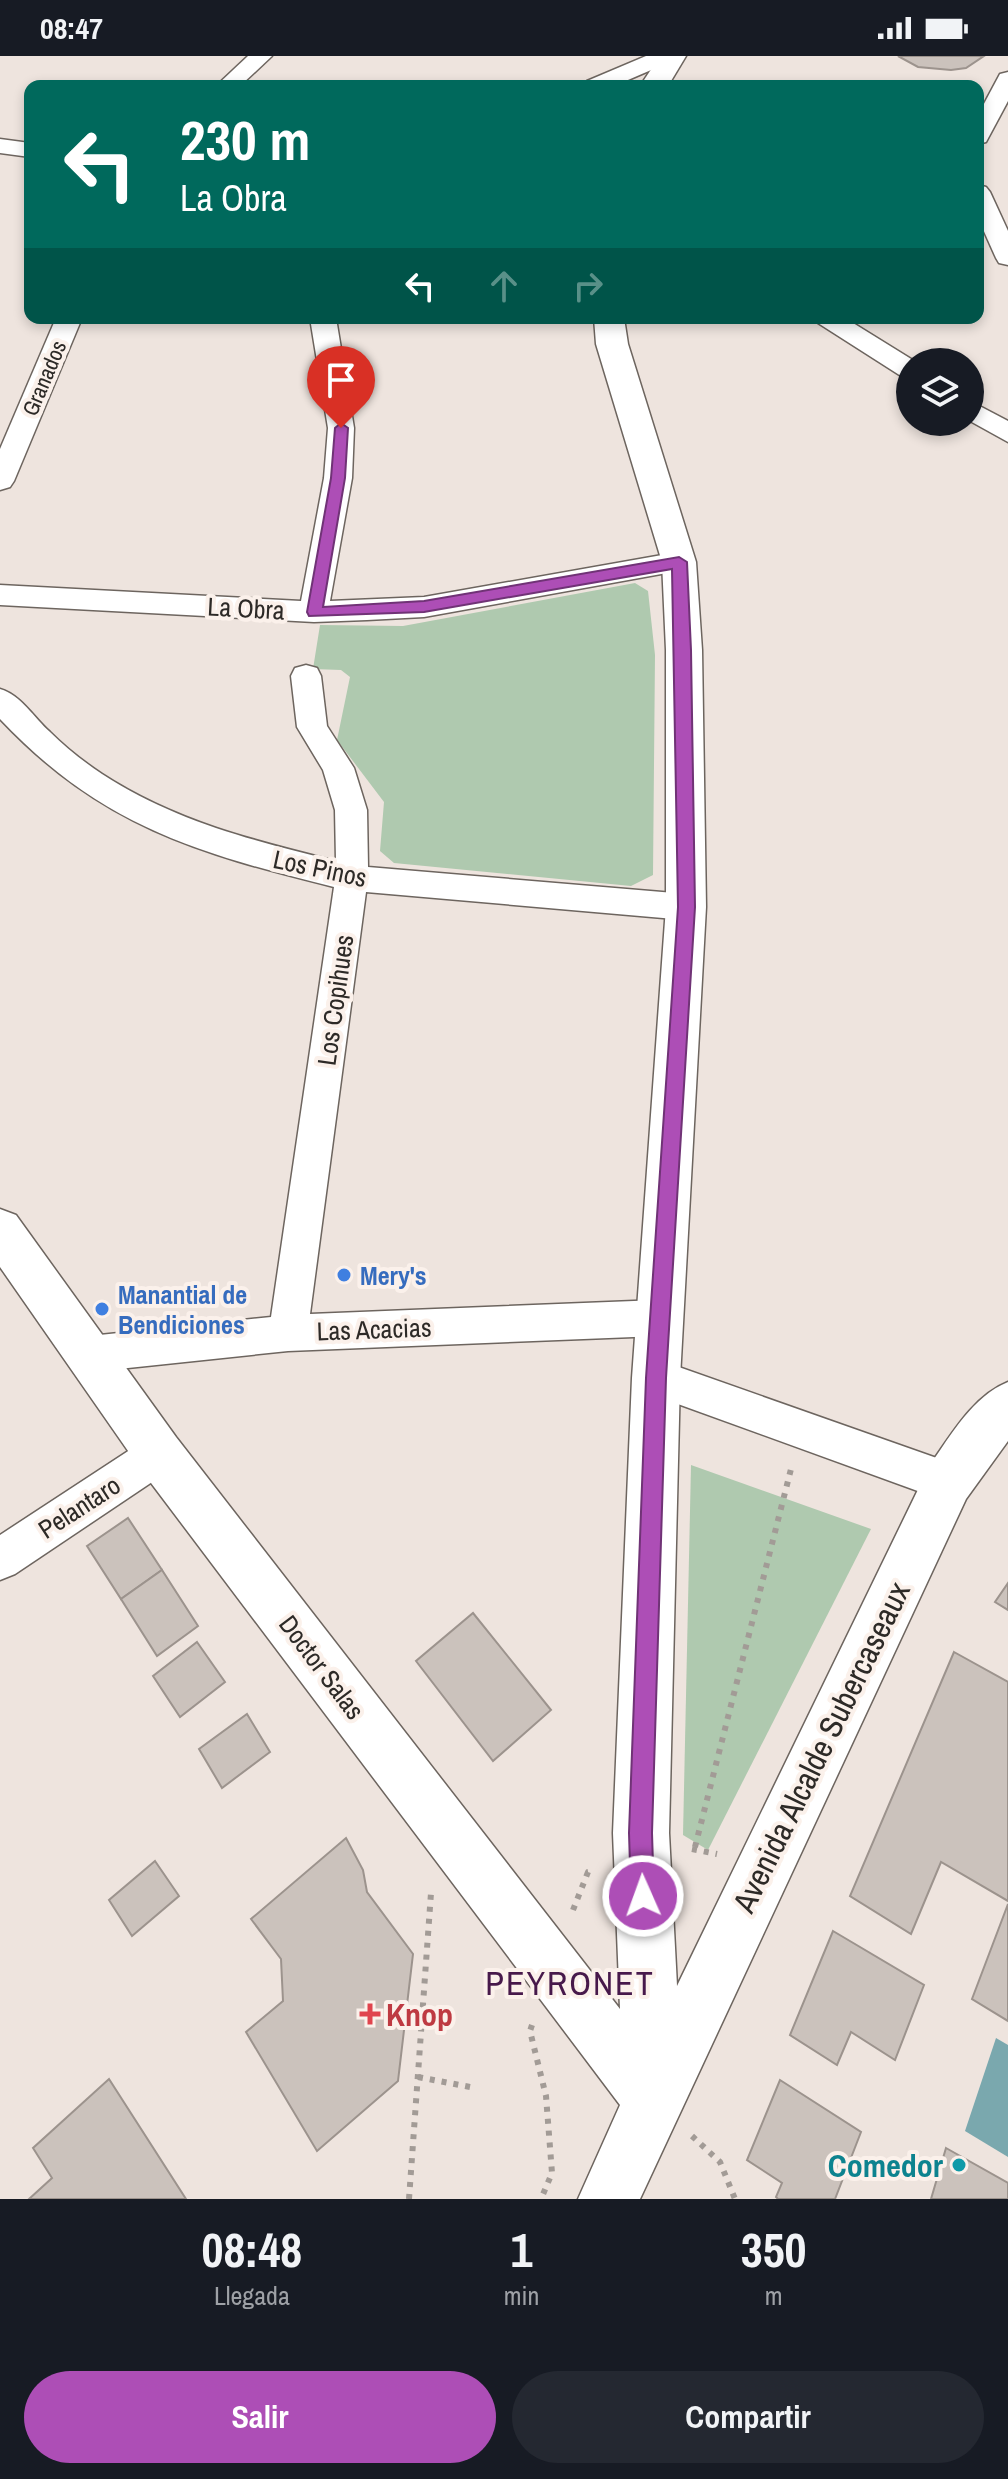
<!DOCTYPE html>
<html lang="es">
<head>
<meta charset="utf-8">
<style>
	body { margin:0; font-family:"Archivo Narrow",sans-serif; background:#242831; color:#f1f3f6; height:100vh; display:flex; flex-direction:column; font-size:30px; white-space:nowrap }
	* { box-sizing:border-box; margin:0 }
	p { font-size:26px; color:#9ea1a6 }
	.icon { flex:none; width:44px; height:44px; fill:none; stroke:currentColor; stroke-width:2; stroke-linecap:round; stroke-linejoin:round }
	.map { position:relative; height:2143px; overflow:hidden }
	.details { display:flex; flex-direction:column; background:#171b24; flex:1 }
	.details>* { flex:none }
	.banner { position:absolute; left:24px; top:24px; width:960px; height:244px; border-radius:16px; box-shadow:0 4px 12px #0003; background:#00695c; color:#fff; overflow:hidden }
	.buttons { position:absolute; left:896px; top:292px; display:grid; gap:16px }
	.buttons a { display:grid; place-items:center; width:88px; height:88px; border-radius:50%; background:#171b24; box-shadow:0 4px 12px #0003; font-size:40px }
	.pin { position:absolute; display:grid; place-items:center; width:68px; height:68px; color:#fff; margin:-82px -34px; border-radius:50% 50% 50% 0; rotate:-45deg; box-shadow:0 0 8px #0007 }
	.pin .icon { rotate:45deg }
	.me { position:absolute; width:88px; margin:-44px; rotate:358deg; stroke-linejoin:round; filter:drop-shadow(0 0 6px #0008) }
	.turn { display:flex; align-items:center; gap:28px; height:168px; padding:0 24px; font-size:36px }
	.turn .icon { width:104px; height:104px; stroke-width:2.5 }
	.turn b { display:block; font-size:56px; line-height:68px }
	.lanes { display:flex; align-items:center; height:76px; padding:0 24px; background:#0003; justify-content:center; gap:40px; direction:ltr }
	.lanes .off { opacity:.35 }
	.eta { display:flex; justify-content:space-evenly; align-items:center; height:136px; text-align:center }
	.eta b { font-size:48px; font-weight:700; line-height:56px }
	.primary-button { display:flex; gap:16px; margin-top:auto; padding:16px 24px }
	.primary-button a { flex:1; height:92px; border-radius:48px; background:#ad4eb6; color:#fff; font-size:32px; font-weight:700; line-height:92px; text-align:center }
	.primary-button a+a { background:#242831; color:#f1f3f6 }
	.status { display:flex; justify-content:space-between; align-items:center; height:56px; padding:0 40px; background:#171b24; direction:ltr }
	.status svg { height:22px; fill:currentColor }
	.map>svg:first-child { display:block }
	.green { fill:#afc9af }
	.water { fill:#7aa8ae }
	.building { fill:#cbc2bc; stroke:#9c938d; stroke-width:2 }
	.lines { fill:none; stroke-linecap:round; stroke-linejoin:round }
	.minor-casing { stroke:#6d655f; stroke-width:3 }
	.secondary-casing { stroke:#6d655f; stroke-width:3 }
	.path { stroke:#a29b96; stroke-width:6; stroke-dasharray:5 7; stroke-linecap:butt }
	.minor { fill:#fff; fill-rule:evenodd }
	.secondary { fill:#fff; fill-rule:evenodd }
	.route { fill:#ad4eb6; stroke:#703376; stroke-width:2 }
	.shop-dot { fill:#3f7fe0; stroke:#fbf1eb; stroke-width:3 }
	.health-dot { fill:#e0444e; stroke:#fbf1eb; stroke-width:3 }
	.culture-dot { fill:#0f9aa8; stroke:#fbf1eb; stroke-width:3 }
	.labels { text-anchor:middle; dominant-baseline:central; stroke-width:8; stroke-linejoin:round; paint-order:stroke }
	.far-street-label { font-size:22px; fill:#2d2a27; stroke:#fbf1eb }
	.street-label { font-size:26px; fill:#2d2a27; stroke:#fbf1eb }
	.shop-label { font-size:26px; font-weight:bold; fill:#366cbe; stroke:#fbf1eb; text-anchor:start }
	.near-street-label { font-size:32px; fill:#2d2a27; stroke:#fbf1eb }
	.near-health-label { font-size:32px; font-weight:bold; fill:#be3a42; stroke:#fbf1eb; text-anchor:start }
	.near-culture-label { font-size:32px; font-weight:bold; fill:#0d838f; stroke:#fbf1eb; text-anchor:end }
	.near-neighbourhood-label { font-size:34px; letter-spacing:2px; fill:#47194b; stroke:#fbf1eb }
</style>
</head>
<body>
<div class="status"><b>08:47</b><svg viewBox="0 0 49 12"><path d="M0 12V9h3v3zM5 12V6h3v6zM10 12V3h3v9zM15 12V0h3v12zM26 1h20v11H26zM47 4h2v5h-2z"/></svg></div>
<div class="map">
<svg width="1008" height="2143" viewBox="0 0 1008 2143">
	<rect width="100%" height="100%" fill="#eee4de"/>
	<g class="green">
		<path d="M635,527l13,8 7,64 -2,220 -22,11 -237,-23 -14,-12 4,-49 -47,-62 13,-63 -9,-7 -28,-1 7,-44 83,1z"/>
		<path d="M691,1409l180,64 -163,321 -25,-15z"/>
	</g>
	<path class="water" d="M996,1982l12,7v112l-43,-26z"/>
	<g class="building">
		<path d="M898,0h86l-18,12 -15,2 -33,-3z"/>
		<path d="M128,1462l34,52 -41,29 -34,-53z"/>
		<path d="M162,1514l36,56 -41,30 -36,-57z"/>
		<path d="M1008,1527v27l-13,-8z"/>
		<path d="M473,1557l78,97 -58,51 -77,-100z"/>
		<path d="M197,1586l28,40 -45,35 -27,-41z"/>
		<path d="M954,1596l54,30v219l-67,-39 -30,72 -61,-38z"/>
		<path d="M247,1658l23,38 -48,36 -23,-39z"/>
		<path d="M346,1782l17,32 4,22 46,62 -15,127 -81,70 -71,-119 37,-31 -2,-42 -30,-40z"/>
		<path d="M155,1805l24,35 -47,40 -23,-36z"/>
		<path d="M1008,1848v117l-36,-22z"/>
		<path d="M833,1875l91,54 -29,75 -44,-28 -14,33 -47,-30z"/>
		<path d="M109,2023l77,120h-157l23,-21 -19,-30z"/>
		<path d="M780,2024l81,52 -26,67h-57l-2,-2 6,-14 -35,-23z"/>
		<path d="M946,2092l62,35v16h-77z"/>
	</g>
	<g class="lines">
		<defs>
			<g id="minor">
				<path d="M248,0h24l-32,30h-24z"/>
				<path d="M646,0h29l-3,5 -58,25h-30l3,-5z"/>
				<path d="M1008,16v29l-22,41 -8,2v-29l22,-41z"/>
				<path d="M0,83l30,4v14l-30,-4z"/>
				<path d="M978,129l8,2 4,5 18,39v34l-9,-2 -3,-5 -18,-40z"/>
				<path d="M56,262h26l-68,163 -4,6 -10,3v-41z"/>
				<path d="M310,262h26l18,110 -2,50 -22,123 94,-4 255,-45 10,3 4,7 -4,7 -265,48 -57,3 -53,2 -314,-17v-20l301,16 23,-123 4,-50z"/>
				<path d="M814,262h31l71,44h-6v16l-9,-2 -83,-53z"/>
				<path d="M970,345l38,20v21l-38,-21z"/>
				<path d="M306,609l11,3 4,8 6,50 27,42 13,42 1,57 318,27 12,4 5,9 -5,9 -12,4 -320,-28 -56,422 349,-14 14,5 5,13 -5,13 -14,5 -371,15 -198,21 -14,-5 -5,-13 5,-13 14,-5 181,-19 63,-430c-137,-34 -233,-61 -334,-168v-30c21,6 34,29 50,43 15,15 34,30 52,42 72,47 152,67 234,87l-1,-51 -12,-40 -26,-43 -6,-51 4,-8z"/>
				<path d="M656,1303l292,103 14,6 6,14 -6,14 -14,6 -306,-111 -6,-13 6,-13z"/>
				<path d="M159,1378l14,6 6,14 -6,14 -158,106 -15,6v-45l145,-95z"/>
			</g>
			<g id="secondary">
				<path d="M660,0h26l-18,30h-28z"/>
				<path d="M594,262h30l4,26 68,218 6,88 4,257 -26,471 -11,455 8,153 253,-521c21,-30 43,-69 78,-83v59l-42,58 -326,700h-62l42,-94 -478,-634 -142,-204v-58l16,6 160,222 444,572 -7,-176 19,-455 34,-471v-257l-4,-88 -66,-218z"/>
			</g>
		</defs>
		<use href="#minor" class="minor-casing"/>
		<use href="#secondary" class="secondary-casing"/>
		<g class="path">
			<path d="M695,1791l96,-378"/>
			<path d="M692,1793l25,5"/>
			<path d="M573,1854l15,-38 5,-1"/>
			<path d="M532,1969l-2,6 16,65 6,77 -11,26"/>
			<path d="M418,2021l52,10"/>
			<path d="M692,2080l28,26 15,37"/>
			<path d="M409,2143l22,-306"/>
		</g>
		<use href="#minor" class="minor"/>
		<use href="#secondary" class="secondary"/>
	</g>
	<path class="route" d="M341,367l7,5 -3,50 -22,129 101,-6 255,-44 8,5 4,88 4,257 -29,471 -14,455 2,63 -3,8 -8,4 -8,-4 -4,-8 -2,-63 17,-455 32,-471 -6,-338 -248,43 -115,4 -2,-4 24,-134 4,-50z"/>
	<g class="shop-dot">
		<circle cx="344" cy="1219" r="8"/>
		<circle cx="102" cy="1253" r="8"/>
	</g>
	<path class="health-dot" d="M366 1946h8v8h8v8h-8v8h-8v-8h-8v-8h8z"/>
	<circle class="culture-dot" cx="959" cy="2109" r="8"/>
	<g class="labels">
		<g class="far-street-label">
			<text transform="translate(44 322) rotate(-67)">Granados</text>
		</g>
		<g class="street-label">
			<text transform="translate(246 552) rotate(3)">La Obra</text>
			<text transform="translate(320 812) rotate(12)">Los Pinos</text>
			<text transform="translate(335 944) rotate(-82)">Los Copihues</text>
			<text transform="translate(374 1273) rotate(-2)">Las Acacias</text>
			<text transform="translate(79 1451) rotate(-33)">Pelantaro</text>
			<text transform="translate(322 1611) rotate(53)">Doctor Salas</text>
		</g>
		<g class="shop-label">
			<text x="360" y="1219">Mery's</text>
			<text x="118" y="1238">Manantial de<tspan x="118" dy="30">Bendiciones</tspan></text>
		</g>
		<g class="near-street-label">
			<text transform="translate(821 1691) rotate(-64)">Avenida Alcalde Subercaseaux</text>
		</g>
		<g class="near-health-label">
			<text x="386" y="1958">Knop</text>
		</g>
		<g class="near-culture-label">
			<text x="943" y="2109">Comedor</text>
		</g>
		<g class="near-neighbourhood-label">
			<text x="570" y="1927">PEYRONET</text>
		</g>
	</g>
</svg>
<div class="buttons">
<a><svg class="icon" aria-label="layers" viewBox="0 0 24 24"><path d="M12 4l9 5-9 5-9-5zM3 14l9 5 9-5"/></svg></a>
</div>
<div class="pin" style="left:341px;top:372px;background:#d93025"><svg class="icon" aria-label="arrive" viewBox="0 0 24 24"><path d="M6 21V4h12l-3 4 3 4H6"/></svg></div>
<svg class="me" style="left:643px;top:1840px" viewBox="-20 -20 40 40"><circle r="17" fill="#ad4eb6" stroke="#fff" stroke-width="3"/><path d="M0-11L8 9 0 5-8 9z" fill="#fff"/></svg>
<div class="banner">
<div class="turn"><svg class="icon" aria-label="left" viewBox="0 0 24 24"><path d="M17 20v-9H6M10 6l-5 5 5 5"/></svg><div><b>230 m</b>La Obra</div></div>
<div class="lanes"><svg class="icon" aria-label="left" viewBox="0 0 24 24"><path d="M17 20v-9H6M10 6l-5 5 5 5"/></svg><svg class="icon off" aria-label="ahead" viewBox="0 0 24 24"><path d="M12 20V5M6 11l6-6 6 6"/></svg><svg class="icon off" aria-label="right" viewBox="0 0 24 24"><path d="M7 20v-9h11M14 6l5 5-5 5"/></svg></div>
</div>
</div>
<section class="details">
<div class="eta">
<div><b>08:48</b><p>Llegada</p></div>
<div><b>1</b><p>min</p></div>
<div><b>350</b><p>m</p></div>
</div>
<div class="primary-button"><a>Salir</a><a>Compartir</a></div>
</section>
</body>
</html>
